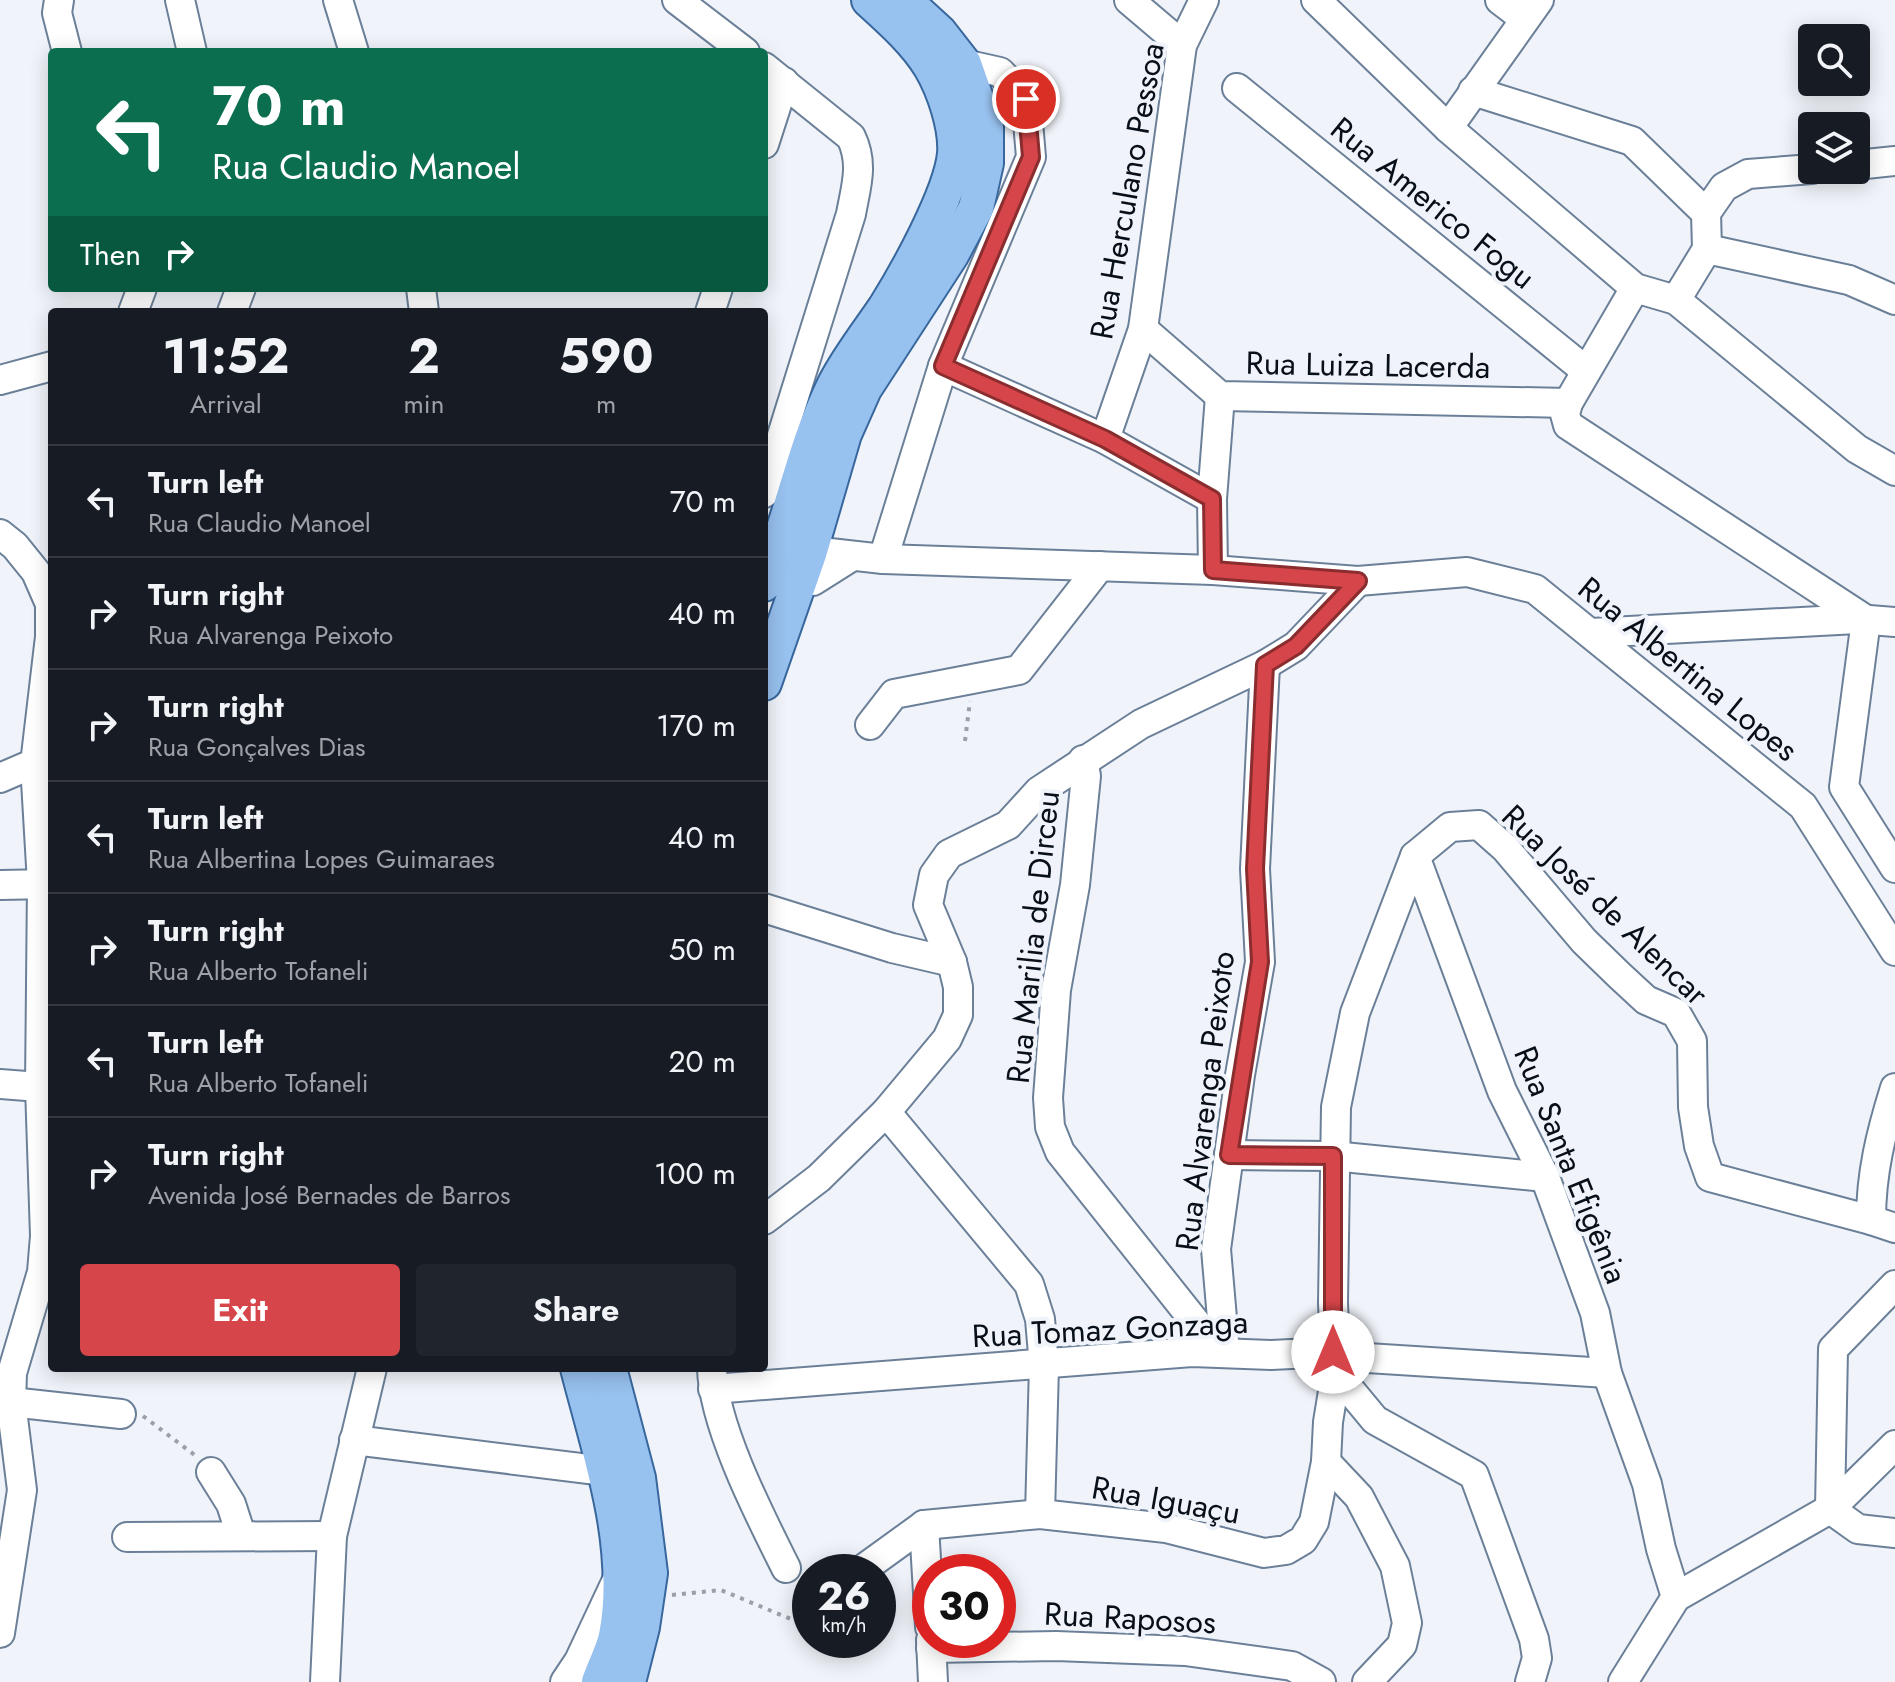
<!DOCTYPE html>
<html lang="en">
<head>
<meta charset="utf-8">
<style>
	body { margin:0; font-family:Jost,sans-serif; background:#20242c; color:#f1f3f6; height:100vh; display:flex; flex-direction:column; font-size:30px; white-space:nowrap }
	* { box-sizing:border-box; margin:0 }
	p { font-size:26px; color:#9ea1a6 }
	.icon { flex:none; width:44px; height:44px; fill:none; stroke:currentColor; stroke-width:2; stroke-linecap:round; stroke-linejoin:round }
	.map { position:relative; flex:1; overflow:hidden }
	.drawer { position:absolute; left:48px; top:308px; width:720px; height:1064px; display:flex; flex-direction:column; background:#171b24; border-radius:8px; box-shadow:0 4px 20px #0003 }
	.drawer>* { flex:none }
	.hud { position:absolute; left:48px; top:48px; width:720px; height:244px; border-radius:8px; box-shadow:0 4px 20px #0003; background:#0b6e4f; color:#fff; overflow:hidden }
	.tools { position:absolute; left:1798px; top:24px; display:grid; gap:16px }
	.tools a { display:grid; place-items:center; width:72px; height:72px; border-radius:8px; background:#171b24; box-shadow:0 4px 20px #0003; font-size:40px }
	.speed { position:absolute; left:792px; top:1554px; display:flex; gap:16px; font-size:40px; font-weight:700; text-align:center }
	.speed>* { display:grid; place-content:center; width:104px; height:104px; border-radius:50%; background:#171b24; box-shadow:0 4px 20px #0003; line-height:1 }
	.speed small { font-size:20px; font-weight:400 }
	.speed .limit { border:12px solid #d22; background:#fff; color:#111 }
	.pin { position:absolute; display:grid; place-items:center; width:68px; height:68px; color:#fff; margin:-34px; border:4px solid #fff; border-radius:50%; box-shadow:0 2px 8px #0007 }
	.me { position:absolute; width:88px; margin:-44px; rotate:0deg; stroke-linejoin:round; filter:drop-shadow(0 0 6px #0008) }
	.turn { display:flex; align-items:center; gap:28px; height:168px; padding:0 32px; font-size:36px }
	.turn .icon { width:104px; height:104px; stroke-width:2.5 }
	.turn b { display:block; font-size:56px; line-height:68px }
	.then { display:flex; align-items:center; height:76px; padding:0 32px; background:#0003; gap:16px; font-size:30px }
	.eta { display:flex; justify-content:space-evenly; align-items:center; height:136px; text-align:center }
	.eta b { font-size:48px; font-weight:700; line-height:56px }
	.cta { display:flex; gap:16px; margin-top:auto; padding:16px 32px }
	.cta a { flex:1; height:92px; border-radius:8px; background:#d54549; color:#fff; font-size:32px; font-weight:700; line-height:92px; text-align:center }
	.cta a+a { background:#20242c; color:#f1f3f6 }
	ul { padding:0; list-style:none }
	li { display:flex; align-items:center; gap:24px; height:112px; padding:0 32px; border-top:2px solid #363941 }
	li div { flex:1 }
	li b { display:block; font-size:30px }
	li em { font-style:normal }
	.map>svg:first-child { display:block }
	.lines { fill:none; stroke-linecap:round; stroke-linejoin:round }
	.minor-casing { stroke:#6b8098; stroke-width:32 }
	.major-casing { stroke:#38679d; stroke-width:38 }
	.path { stroke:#9aa0a7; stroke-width:4; stroke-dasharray:4 6; stroke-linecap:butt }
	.minor { stroke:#fff; stroke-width:28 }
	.major { stroke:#97c1ef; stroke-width:34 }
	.route-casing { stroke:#8a2d2f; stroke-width:20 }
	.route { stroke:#d54549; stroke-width:14 }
	.labels { text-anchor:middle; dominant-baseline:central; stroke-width:8; stroke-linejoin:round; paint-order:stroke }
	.street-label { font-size:32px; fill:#080f18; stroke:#f0f4fa }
</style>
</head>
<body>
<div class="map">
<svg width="1895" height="1682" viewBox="0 0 1895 1682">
	<rect width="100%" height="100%" fill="#f0f4fa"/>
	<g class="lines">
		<defs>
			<g id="minor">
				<path d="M59,0l-2,13 10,39"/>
				<path d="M180,0l12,52"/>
				<path d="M338,0l16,52"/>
				<path d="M677,0l68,52"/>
				<path d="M1129,0l53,45"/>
				<path d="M1316,0l132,128 187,160 41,12 31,-51 -1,-36 -74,-72 -159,-50"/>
				<path d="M1500,0l25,19"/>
				<path d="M764,67l87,70c13,27 5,49 0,77l-87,279"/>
				<path d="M1237,88l348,282"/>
				<path d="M1448,128l91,-128"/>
				<path d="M764,144l20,-62"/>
				<path d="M1856,165l39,-4"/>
				<path d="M1706,213l18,-26 24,-13 64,-5"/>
				<path d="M1707,249l142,31 46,20"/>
				<path d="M421,288l3,24"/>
				<path d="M1635,288l-67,115 -3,11 3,11 298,195 -22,167 51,81"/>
				<path d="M1676,300l181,149 38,22"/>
				<path d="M133,312l9,-24"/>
				<path d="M232,312l9,-24"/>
				<path d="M710,312l8,-24"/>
				<path d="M1143,329l77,67 348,7"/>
				<path d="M943,366l162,73 107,60 1,71"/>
				<path d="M0,380l52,-14"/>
				<path d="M1105,439l38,-110 39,-284 22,-45"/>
				<path d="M1212,499l8,-103"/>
				<path d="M0,534l15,12 21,26 14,32v33l-15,127 7,119 -2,204 5,149 -3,36 -30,101 -1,29 11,88 -22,143"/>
				<path d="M789,557l32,-5 62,7 330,11 145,11 109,-9 68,17 268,217 92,145"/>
				<path d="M883,559l60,-193 88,-209 -5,-58 -26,-27 -36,-8"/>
				<path d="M813,581l38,-24"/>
				<path d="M1591,633l266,-14 38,3"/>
				<path d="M870,725l24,-31 125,-24 81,-104"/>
				<path d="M1083,760l3,16 -11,109 -19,105 -8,108 2,29 10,25 160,201"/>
				<path d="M0,778l51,-22"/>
				<path d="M1415,856l87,235 43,86 50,136 12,60 40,111 14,65 15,48"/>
				<path d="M0,885l52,-1"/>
				<path d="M764,908l128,40 60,14"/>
				<path d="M0,1084l52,4"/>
				<path d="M1895,1088c-14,45 -24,85 -24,132l24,8"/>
				<path d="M886,1112l143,172 11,35 4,47 -4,148"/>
				<path d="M1229,1155l104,1 212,21"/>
				<path d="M764,1220l55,-42 67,-66 61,-73 11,-24v-28l-6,-25 -24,-57 6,-30 15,-21 59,-29 31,-34 102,-67 124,-59 31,-19 62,-65"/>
				<path d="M1225,1353l-9,-104 24,-174 20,-113 -5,-93 10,-204"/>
				<path d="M712,1368c1,57 48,148 74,200"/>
				<path d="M1336,1373l39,47 99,55 60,164 3,19 -7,24"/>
				<path d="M713,1389l479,-37 79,3 62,-3 34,6 240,15"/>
				<path d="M11,1402l110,12"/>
				<path d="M354,1440l251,31"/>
				<path d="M1326,1462l33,35 36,69 12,57 -5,22 -35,37"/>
				<path d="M211,1472l20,32 10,31"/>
				<path d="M1830,1509l3,-160 62,-64"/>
				<path d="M1830,1509l28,20 37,4"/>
				<path d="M924,1525l116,-11 126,14 98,25 22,-3 17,-10 11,-18 12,-60 2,-40 8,-49 -3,-70 3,-196 19,-94 60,-157 35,-29 29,-2 26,23 79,93 35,34 27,25 30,13 16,28 1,66 6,39 11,31 161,43"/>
				<path d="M924,1525l6,102"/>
				<path d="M127,1537l205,-1"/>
				<path d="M859,1572l65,-47"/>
				<path d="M931,1640l2,42"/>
				<path d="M931,1648l125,-2 129,5 107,15 29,16"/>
				<path d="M325,1682l7,-146 40,-168"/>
				<path d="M565,1682l14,-21 38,-81"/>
				<path d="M1623,1682l53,-85 154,-88 65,-64"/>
			</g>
			<g id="major">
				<path d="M764,584c28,-66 39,-136 71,-200 14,-27 33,-51 50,-76 22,-35 66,-114 70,-154 2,-27 -11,-65 -24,-87 -16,-26 -40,-47 -62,-67"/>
				<path d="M764,683l45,-129 35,-120 20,-45 87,-134 25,-47 10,-45v-36l-22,-63 -25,-32 -35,-32"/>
				<path d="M578,1368c22,86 55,178 38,268 -3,15 -12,31 -17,46"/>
				<path d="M609,1368l29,110 12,95 -8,54 -14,55"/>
			</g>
		</defs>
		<use href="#minor" class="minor-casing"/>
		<use href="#major" class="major-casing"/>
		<g class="path">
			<path d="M965,741l5,-40"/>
			<path d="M143,1416l53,40"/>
			<path d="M672,1595l49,-5 89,37"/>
		</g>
		<use href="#minor" class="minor"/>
		<use href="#major" class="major"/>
	</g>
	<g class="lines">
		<defs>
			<path id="route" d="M1026,99l5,58 -88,209 162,73 107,60 1,71 145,11 -62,65 -31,19 -10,204 5,93 -31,193 104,1v196"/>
		</defs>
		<use href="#route" class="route-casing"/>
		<use href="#route" class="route"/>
	</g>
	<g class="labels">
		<g class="street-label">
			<text transform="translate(1127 191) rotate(-80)">Rua Herculano Pessoa</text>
			<text transform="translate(1433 203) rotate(39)">Rua Americo Fogu</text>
			<text transform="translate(1368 365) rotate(1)">Rua Luiza Lacerda</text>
			<text transform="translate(1688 669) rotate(39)">Rua Albertina Lopes</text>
			<text transform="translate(1605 905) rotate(44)">Rua José de Alencar</text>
			<text transform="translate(1033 937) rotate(-84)">Rua Marilia de Dirceu</text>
			<text transform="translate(1205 1101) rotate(-83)">Rua Alvarenga Peixoto</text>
			<text transform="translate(1571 1165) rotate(68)">Rua Santa Efigênia</text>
			<text transform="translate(1110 1329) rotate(-3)">Rua Tomaz Gonzaga</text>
			<text transform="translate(1166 1500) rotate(10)">Rua Iguaçu</text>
			<text transform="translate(1130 1618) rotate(3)">Rua Raposos</text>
		</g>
	</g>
</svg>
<div class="tools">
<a><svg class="icon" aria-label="search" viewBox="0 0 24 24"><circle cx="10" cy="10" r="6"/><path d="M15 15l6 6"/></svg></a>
<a><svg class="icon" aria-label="layers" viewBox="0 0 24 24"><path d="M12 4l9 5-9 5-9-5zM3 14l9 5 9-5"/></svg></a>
</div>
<div class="speed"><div>26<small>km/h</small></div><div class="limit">30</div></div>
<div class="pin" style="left:1026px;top:99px;background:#d93025"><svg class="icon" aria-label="arrive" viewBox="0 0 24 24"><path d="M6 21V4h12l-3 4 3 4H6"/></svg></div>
<svg class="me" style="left:1333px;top:1352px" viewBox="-20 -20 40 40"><circle r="19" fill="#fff"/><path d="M0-13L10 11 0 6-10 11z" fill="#d54549"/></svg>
<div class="hud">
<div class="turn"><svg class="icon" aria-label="left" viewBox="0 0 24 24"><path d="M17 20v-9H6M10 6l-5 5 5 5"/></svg><div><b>70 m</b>Rua Claudio Manoel</div></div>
<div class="then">Then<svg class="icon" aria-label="right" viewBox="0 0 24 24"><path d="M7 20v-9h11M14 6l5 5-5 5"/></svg></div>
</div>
<section class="drawer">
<div class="eta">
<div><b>11:52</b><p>Arrival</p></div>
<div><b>2</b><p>min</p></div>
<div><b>590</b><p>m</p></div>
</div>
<ul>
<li><svg class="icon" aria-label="left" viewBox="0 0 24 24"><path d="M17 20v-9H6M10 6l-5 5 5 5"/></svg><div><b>Turn left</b><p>Rua Claudio Manoel</p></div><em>70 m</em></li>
<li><svg class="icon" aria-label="right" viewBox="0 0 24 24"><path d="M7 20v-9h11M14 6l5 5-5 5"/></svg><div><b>Turn right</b><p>Rua Alvarenga Peixoto</p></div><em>40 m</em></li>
<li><svg class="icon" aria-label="right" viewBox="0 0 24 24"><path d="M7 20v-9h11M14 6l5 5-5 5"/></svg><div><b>Turn right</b><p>Rua Gonçalves Dias</p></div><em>170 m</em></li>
<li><svg class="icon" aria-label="left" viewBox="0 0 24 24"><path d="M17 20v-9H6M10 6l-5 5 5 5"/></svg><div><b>Turn left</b><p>Rua Albertina Lopes Guimaraes</p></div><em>40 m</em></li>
<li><svg class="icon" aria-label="right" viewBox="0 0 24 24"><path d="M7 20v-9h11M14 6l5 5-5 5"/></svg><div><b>Turn right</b><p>Rua Alberto Tofaneli</p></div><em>50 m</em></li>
<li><svg class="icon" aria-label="left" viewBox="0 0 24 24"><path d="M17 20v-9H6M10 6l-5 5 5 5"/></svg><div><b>Turn left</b><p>Rua Alberto Tofaneli</p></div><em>20 m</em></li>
<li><svg class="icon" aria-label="right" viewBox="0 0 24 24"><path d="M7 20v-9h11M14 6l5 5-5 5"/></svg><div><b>Turn right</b><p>Avenida José Bernades de Barros</p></div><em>100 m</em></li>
</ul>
<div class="cta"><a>Exit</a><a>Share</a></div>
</section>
</div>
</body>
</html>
